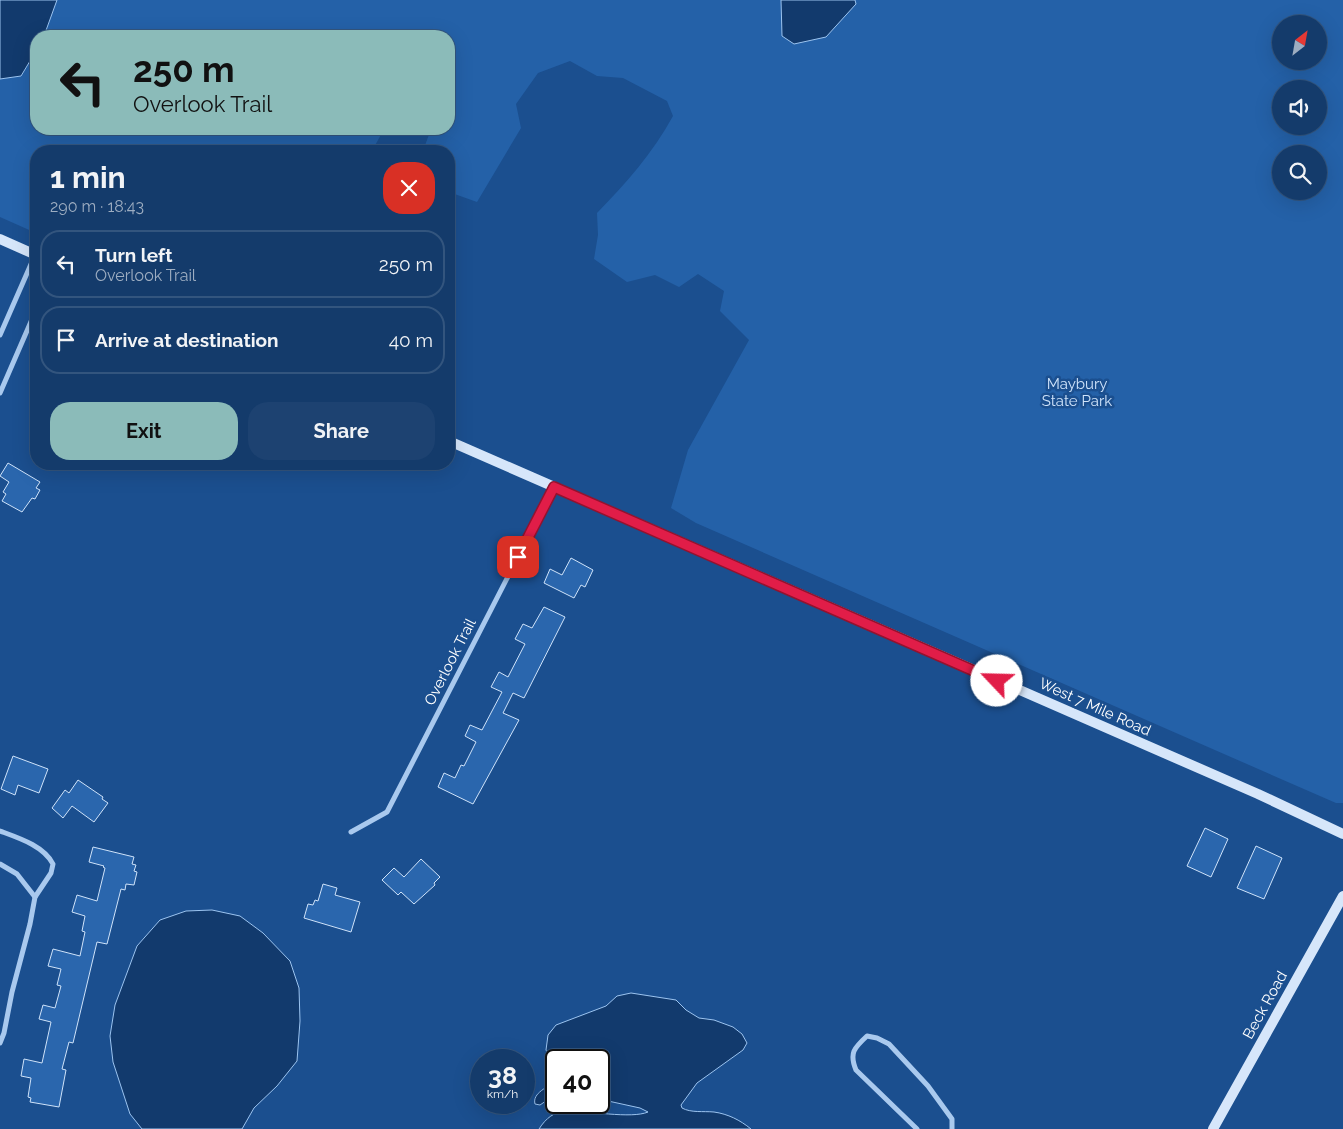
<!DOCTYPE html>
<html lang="en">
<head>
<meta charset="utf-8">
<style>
	body { margin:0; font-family:Raleway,sans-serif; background:#1d4271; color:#f1f3f6; height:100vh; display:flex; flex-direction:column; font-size:19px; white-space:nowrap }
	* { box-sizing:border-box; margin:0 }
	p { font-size:16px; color:#9dadc1 }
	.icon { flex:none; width:28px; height:28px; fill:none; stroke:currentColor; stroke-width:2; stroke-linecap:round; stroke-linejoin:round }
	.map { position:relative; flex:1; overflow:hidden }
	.details { position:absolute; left:30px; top:145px; width:425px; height:325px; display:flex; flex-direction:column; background:#143b6b; border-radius:20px; box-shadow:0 5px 20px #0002,0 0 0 1px #33557e }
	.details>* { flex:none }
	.top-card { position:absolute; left:30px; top:30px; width:425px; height:105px; border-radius:20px; box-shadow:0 5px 20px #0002,0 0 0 1px #33557e; background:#8bbbb9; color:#111; overflow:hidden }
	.needle { width:32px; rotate:31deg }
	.buttons { position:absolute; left:1272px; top:15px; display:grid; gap:10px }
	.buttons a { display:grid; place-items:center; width:55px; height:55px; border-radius:50%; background:#143b6b; box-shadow:0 5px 20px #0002,0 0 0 1px #33557e; font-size:25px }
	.speed { position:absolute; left:470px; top:1049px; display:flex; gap:10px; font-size:25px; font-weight:700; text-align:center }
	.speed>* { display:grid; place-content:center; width:65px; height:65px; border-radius:50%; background:#143b6b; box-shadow:0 5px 20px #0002,0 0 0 1px #33557e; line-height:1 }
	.speed small { font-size:12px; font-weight:400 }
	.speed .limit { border:2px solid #111; border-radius:8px; background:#fff; color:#111 }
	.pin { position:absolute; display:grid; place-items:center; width:42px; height:42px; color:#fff; margin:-21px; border-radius:10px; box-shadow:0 2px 8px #0006 }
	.me { position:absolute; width:55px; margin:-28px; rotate:294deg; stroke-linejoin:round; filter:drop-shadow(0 0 4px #0008) }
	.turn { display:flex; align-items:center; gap:18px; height:105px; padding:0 20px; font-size:22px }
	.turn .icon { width:65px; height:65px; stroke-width:2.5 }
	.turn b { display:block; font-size:35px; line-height:42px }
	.round { display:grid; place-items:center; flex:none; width:52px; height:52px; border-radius:20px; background:#1d4271 }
	.headline { display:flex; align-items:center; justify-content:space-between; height:85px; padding:0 20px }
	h1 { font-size:30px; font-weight:700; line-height:38px }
	.action { display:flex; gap:10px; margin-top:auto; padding:10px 20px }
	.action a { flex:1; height:58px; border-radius:20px; background:#8bbbb9; color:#111; font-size:20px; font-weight:700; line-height:58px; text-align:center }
	.action a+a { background:#1d4271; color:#f1f3f6 }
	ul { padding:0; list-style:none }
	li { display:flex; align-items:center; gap:15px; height:68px; margin:0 10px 8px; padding:0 10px; border:2px solid #33557e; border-radius:20px }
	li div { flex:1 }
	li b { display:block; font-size:19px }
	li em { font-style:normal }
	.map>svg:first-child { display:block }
	.green { fill:#2461a8; fill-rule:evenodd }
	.water { fill:#123a6d; stroke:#9cc4f0 }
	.building { fill:#2a66ad; stroke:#cfe3fa }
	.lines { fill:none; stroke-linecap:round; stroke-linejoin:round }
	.street { stroke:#a9c9ee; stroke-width:5 }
	.secondary { stroke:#d6e6fa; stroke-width:10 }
	.route-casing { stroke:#92132f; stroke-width:12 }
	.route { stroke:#e11d48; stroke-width:9 }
	.labels { text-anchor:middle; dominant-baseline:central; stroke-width:5; stroke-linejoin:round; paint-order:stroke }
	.park-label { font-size:15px; fill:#cfe3fa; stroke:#1b4f8f }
	.street-label { font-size:15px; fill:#fff; stroke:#1b4f8f }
</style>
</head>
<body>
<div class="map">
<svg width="1343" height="1129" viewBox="0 0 1343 1129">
	<rect width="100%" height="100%" fill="#1b4f8f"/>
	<g class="green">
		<path d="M0,0h1343v803h-7l-640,-280 -25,-15 17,-58 61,-110 -29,-29 4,-20 -26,-17 -19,13 -24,-12 -28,7 -33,-23 4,-24 -1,-22c29,-30 56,-60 76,-97l-6,-15 -44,-23 -26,-2 -27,-15 -32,12 -22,31 5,24 -44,74 -28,-10v-41h-26l8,-22h18v-93h-405l2,-6zM1281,24h38v37h-38zM1281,89h38v37h-38zM1281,154h38v37h-38z"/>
		<path d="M36,50v79h348l-12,22h-336v82l-36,-16v-138l16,-3z"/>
	</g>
	<g class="water">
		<path d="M0,0h57l-13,36h-8v15l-15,25 -21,3z"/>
		<path d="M781,0h74l1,4 -30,33 -32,7 -12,-8z"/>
		<path d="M212,910l28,6 23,17 27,28 9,27 1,33 -3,40 -20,25 -23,22 -12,21h-100l-12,-15 -17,-52 -3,-26 5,-31 22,-59 23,-26 26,-9z"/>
		<path d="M631,993l45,7 10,10 13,8 15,2 19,7 9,7 5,9 -4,7 -46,33 -16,22 1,3c9,5 21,3 32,4 14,2 26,8 37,17h-212c7,-11 15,-17 28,-19 19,1 65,9 81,2l-8,-4 -41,-9v-39l-43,1 -8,-7 -2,-4 2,-15 8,-10 50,-19 11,-10z"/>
		<path d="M556,1081v13l-16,11 -5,-1c-3,-11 13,-17 21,-23z"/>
	</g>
	<g class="building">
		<path d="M8,463l32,19 -4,6 4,2 -5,9 -3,-1 -10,14 -20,-11 4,-7 -3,-2 6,-10 -9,-6z"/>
		<path d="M571,558l22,12 -8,17 -4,-2 -7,13 -30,-15 6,-14 12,6z"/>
		<path d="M544,607l21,10 -41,81 -11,-5 -10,20 16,7 -46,84 -35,-17 6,-14 11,5 6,-13 3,1 12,-24 -11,-6 5,-11 12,5 20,-38 -11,-5 8,-15 9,5 17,-33 -10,-5 8,-15 9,4z"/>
		<path d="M13,756l35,13 -9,24 -21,-8 -3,10 -14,-6z"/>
		<path d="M78,780l25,17 -1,2 6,4 -14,19 -22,-16 -9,12 -11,-10 13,-18 4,3z"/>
		<path d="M1205,828l23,11 -17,38 -24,-11z"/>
		<path d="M1256,846l26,12 -18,41 -27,-11z"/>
		<path d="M93,847l41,10 -2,7 4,1 -2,6 3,1 -3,13 -8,-1 -1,6 -4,-1 -14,55 -10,-2 -24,101 -4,-1 -7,27 4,1 -7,37 -29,-5 1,-4 -3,-1 3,-19 -10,-2 3,-17 18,4 9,-41 -12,-3 4,-14 12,3 6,-22 -4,-1 4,-16 -13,-3 5,-17 27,7 5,-24 -3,-1 3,-15 -13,-4 5,-17 20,6 8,-33 -2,-1 1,-1 -15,-4z"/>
		<path d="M421,859l19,18 -6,6 1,2 -21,19 -13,-12 -3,3 -16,-15 12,-12 10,9z"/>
		<path d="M323,884l14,4 -2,7 25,7 -9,30 -47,-14 4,-14 5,1 2,-5 3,1z"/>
	</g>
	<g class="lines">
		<g class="street">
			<path d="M0,335l35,-80"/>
			<path d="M0,393l36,-83"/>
			<path d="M0,831c19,7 44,15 53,33l-2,9 -16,24 -5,27 -18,68 -8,41 -4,10"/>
			<path d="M351,832l36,-20 167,-325"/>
			<path d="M0,864l17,10 18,23"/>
			<path d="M917,1129l-61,-59c-7,-17 -2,-22 11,-34l10,2 12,6 39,42 24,33v10"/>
		</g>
		<g class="secondary">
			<path d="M0,239l36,16"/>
			<path d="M449,441l809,353 85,40"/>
			<path d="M1213,1129l130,-233"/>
		</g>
	</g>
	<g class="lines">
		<defs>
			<path id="route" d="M518,557l36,-70 443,194"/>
		</defs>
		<use href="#route" class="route-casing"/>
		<use href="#route" class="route"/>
	</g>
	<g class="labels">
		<g class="park-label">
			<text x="1077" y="384">Maybury<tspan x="1077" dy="17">State Park</tspan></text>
		</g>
		<g class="street-label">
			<text transform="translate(450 662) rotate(-63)">Overlook Trail</text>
			<text transform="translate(1095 707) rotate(24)">West 7 Mile Road</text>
			<text transform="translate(1265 1005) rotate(-61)">Beck Road</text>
		</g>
	</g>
</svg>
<div class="buttons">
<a><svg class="needle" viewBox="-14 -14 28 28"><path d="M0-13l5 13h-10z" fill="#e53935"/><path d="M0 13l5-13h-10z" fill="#9dadc1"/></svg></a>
<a><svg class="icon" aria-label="sound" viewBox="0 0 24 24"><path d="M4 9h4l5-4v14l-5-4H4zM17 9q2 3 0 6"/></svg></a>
<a><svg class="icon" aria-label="search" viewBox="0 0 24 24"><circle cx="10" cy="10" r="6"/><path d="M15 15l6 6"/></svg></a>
</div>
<div class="speed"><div>38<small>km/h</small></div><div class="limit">40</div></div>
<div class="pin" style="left:518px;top:557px;background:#d93025"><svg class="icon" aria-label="arrive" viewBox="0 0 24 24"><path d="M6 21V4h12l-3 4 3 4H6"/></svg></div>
<svg class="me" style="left:997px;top:681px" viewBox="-20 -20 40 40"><circle r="19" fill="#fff"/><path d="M0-13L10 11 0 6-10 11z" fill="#e11d48"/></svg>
<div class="top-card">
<div class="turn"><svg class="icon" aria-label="left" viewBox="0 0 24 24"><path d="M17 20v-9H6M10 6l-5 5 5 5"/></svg><div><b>250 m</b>Overlook Trail</div></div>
</div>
<section class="details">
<div class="headline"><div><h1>1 min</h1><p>290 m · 18:43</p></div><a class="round" style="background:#d93025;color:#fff"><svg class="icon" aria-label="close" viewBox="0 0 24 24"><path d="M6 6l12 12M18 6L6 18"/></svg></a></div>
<ul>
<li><svg class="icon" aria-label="left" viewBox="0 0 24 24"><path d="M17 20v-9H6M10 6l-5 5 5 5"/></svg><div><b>Turn left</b><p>Overlook Trail</p></div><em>250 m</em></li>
<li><svg class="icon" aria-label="arrive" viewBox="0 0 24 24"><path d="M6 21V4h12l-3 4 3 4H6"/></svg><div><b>Arrive at destination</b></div><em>40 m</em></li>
</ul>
<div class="action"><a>Exit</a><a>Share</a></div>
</section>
</div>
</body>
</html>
